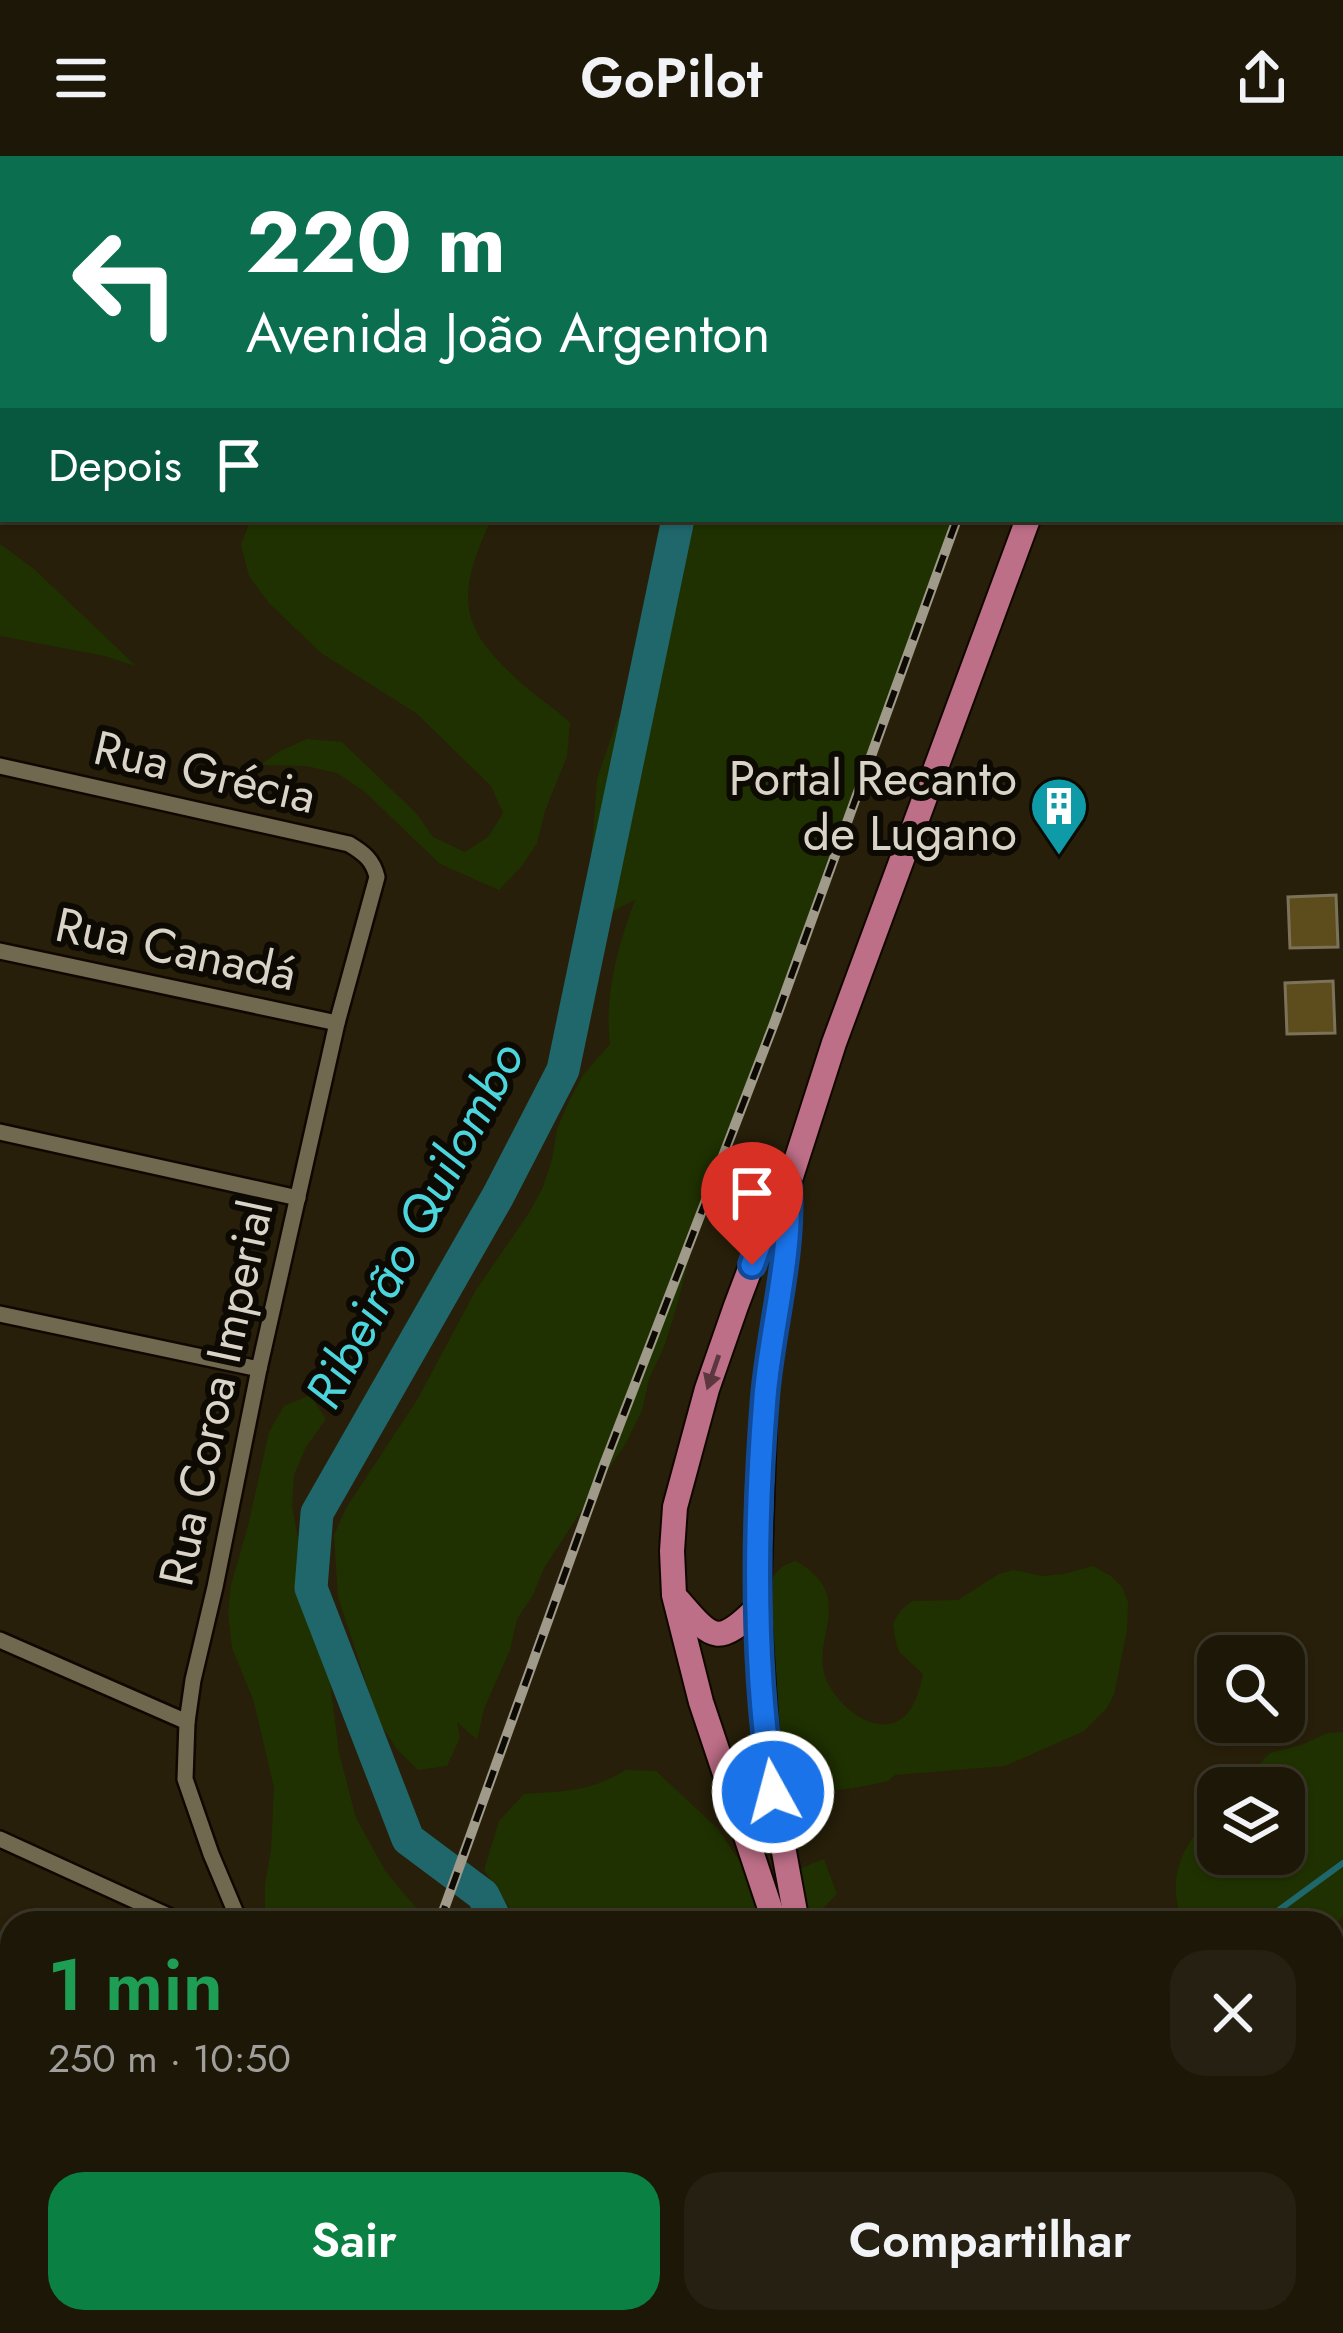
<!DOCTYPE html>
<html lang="pt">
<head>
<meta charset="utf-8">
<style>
	body { margin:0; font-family:Jost,sans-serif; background:#252011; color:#f1f3f6; height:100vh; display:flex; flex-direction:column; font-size:45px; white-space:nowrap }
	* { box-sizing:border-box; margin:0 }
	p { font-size:39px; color:#a09f9b }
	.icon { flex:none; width:66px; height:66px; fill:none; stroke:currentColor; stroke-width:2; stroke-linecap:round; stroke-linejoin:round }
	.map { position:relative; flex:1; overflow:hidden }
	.side { position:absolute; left:0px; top:1755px; width:1344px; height:423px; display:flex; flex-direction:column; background:#1d1707; border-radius:36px 36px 0 0; box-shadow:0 3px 9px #0004,0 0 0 3px #3b3628 }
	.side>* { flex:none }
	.top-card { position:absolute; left:0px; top:0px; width:1344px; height:366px; box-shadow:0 3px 9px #0004,0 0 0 3px #3b3628; background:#0b6e4f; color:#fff; overflow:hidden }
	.tools { position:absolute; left:1197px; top:1479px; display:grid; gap:24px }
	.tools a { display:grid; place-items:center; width:108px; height:108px; border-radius:24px; background:#1d1707; box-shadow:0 3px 9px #0004,0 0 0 3px #3b3628; font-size:60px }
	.pin { position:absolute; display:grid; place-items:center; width:102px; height:102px; color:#fff; margin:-123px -51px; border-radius:50% 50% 50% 0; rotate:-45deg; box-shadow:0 0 12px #0007 }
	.pin .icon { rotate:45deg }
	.me { position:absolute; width:132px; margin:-66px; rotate:353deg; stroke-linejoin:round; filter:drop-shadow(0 0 9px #0008) }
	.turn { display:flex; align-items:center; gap:42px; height:252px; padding:0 48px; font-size:54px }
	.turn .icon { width:156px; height:156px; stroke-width:2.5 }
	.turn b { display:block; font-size:84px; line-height:102px }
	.then { display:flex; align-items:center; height:114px; padding:0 48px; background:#0003; gap:24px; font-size:45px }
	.round { display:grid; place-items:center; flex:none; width:126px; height:126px; border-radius:36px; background:#252011 }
	.headline { display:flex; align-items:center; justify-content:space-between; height:204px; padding:0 48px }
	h1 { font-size:72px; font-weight:600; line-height:90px; color:#1e9e55 }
	.button { display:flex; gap:24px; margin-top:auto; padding:24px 48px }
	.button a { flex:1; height:138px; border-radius:36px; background:#0b8043; color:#fff; font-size:48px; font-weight:600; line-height:138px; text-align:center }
	.button a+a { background:#252011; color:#f1f3f6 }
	header { display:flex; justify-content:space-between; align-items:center; height:156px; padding:0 48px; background:#1d1707; font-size:54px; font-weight:600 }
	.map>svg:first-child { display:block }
	.green { fill:#1f3100 }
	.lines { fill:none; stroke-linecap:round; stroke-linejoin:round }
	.stream { stroke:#1f676b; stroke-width:6 }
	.river { stroke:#1f676b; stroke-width:33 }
	.building { fill:#5d4c1c; stroke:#7c725a; stroke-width:3 }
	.minor-casing { stroke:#100800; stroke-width:20 }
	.primary-casing { stroke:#100800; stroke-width:28 }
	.minor { stroke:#716850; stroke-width:15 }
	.primary { stroke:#be6f88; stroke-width:24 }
	.rail-casing { stroke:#a09a8a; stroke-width:10 }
	.rail { stroke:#0d0903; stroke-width:6; stroke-dasharray:18; stroke-linecap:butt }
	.oneway { fill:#5d373f }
	.route-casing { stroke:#114b97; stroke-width:30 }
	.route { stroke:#1a73e8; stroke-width:21 }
	.labels { text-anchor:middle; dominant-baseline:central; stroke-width:12; stroke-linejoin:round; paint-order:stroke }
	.street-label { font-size:48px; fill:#d9d4c7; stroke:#0d0903 }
	.poi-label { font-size:48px; fill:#d9d4c7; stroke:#0d0903; text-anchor:end }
	.water-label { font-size:51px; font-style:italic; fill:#4dd5dd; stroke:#0d0903 }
</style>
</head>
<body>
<header><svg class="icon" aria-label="menu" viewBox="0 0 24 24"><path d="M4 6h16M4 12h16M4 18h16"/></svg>GoPilot<svg class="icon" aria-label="share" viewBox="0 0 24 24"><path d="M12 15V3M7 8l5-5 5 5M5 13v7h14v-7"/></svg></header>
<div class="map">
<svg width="1343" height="2177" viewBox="0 0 1343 2177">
	<rect width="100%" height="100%" fill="#271f09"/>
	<g class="green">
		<path d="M0,0h596l-1,3h-592v149l-3,-2z"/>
		<path d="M251,363h240c-32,73 -37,104 27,161 16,16 35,26 52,43l-3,33 -22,55 -8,32 -15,23 -23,24 -59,-26 -75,-72 -28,-19 -31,-7 -46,-1 20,-14 27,-12 35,3 75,72 16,23 32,15 23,-15 15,-24 -12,-27 -75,-73 -95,-60 -52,-50 -20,-27 -8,-31z"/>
		<path d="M668,363h290l-220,592 4,5 -41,98 -26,98 -11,35 -15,32 -7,31 -15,31 -83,127 -11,27 -16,24 -7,31 -26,59 -7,31 -20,-18 3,16 -13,28 -29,4 -22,-22 -17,-26 -41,-125 -4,-62 12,-27 71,-108 59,-110 53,-77 14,-26 9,-28 5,-30 12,-28 14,-26 27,-31c-6,-48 8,-99 25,-144l-28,14 -13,-9 -5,-16 8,-110 20,-59 28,-39 16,-64z"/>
		<path d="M0,388l34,25 102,97 -31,-10 -105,-20z"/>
		<path d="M310,1239l16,24 -20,28 -12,28 -2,31 17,93 19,67 11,87 17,65 30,54 37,44 -1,7h-157v-39l6,-34 3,-62 -20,-86 -22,-54 -4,-35 3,-28 17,-59 21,-94 15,-26z"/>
		<path d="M796,1405c13,8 27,18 31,34 7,24 -8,49 -4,73 4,31 53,75 82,48 11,-11 15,-28 18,-42l-24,-22 -4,-14 -2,-15 8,-13 11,-9 46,-1 41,-26 14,-4 29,6 22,-2 29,-8 18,10 11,11 6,15 -1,28 -13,65 -8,14 -22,22 -79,35 -110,9 -7,6c-37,8 -80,20 -109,-11l-11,-179c5,-18 11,-25 28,-30z"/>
		<path d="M1343,1576v184l-7,8 -4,39v-40h-152c-1,-13 -5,-27 -4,-39 1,-31 22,-55 42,-76v46h66v-66h-47l33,-35 31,-8 27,-12z"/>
		<path d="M626,1614l30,1 62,58 35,52 38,-9 33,-13 13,35 -28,29h-289l-36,-53 15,-49 25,-27c42,-3 65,-2 102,-24z"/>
	</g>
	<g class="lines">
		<path class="stream" d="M1261,1767l82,-60"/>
		<g class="river">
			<path d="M697,3v-3"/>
			<path d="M497,1767l-14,-28 -75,-56 -97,-251 6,-75 181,-317 65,-126 115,-551"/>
			<path d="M432,2177l4,-11"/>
		</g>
	</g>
	<g class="building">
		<path d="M1336,739l2,52 -48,1 -2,-51z"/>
		<path d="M1333,825l2,52 -48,1 -2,-51z"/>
	</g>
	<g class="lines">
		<defs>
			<g id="minor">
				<path d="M0,610l349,78c15,9 24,16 28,33l-40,146 -78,346 -44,218 -22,93 -6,42 -2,57 26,75 29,69"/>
				<path d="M0,795l337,72"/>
				<path d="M0,976l298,66"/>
				<path d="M0,1158l259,55"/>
				<path d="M0,1484l187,82"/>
				<path d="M0,1683l184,84"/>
				<path d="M0,1875l12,5"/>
				<path d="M0,2073l12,5"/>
				<path d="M927,2166l2,11"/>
				<path d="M1107,2166l2,11"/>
				<path d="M1306,2166l14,11"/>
				<path d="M173,2177l4,-11"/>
			</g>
			<g id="primary">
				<path d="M1153,3l1,-3"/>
				<path d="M788,1036v42l-23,163 -7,210 10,157 29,159"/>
				<path d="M679,1445c34,40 40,45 79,6"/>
				<path d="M775,1767l-74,-221 -27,-107 -2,-44 3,-44 32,-118 29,-83 31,-82 21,-38 46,-143 194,-524"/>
				<path d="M870,2166l2,11"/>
			</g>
		</defs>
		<use href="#minor" class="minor-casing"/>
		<use href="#primary" class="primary-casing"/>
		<use href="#minor" class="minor"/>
		<use href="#primary" class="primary"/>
		<defs>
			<g id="rail">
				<path d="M1088,3l1,-3"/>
				<path d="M439,1767l165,-458 171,-444 182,-502"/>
				<path d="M293,2177l4,-11"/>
			</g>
		</defs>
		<use href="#rail" class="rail-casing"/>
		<use href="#rail" class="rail"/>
	</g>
	<defs><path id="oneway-solid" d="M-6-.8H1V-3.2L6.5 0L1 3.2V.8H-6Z" transform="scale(3)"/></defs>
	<use class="oneway" href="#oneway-solid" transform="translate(713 1216) rotate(109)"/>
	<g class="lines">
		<defs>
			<path id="route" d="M752,1109l15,-41 21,-38c4,71 -17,141 -23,211 -10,126 -12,269 8,395"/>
		</defs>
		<use href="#route" class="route-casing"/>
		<use href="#route" class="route"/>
	</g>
	<defs>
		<symbol id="building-pin" viewBox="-11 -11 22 30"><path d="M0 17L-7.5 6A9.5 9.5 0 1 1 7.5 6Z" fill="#0f9aa8" stroke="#0d0903"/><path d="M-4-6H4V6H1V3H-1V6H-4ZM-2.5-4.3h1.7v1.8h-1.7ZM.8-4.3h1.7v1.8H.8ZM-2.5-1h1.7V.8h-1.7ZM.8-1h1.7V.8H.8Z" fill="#fff"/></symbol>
	</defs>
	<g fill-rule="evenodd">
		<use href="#building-pin" x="1026" y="617" width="66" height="90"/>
	</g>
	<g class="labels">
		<g class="street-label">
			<text transform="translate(205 616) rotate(13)">Rua Grécia</text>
			<text transform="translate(176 793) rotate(12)">Rua Canadá</text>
			<text transform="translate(216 1237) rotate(-78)">Rua Coroa Imperial</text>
		</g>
		<g class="poi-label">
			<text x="1017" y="622">Portal Recanto<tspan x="1017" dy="55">de Lugano</tspan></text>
		</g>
		<g class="water-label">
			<text transform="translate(414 1069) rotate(-62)">Ribeirão Quilombo</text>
		</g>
	</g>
</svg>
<div class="tools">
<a><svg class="icon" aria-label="search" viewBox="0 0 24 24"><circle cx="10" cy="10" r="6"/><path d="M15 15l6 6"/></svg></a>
<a><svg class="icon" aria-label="layers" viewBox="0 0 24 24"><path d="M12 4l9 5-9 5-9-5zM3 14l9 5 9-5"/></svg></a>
</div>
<div class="pin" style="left:752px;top:1109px;background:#d93025"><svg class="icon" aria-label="arrive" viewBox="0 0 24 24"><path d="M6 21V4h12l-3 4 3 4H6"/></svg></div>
<svg class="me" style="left:773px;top:1636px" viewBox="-20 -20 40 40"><circle r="17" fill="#1a73e8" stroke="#fff" stroke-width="3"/><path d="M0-11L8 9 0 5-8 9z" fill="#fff"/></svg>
<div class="top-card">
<div class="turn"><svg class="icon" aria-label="left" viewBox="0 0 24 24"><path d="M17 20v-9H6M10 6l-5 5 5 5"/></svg><div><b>220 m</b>Avenida João Argenton</div></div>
<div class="then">Depois<svg class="icon" aria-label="arrive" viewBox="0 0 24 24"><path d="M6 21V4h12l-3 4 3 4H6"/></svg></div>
</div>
<section class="side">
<div class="headline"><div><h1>1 min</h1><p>250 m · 10:50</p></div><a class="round"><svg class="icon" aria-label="close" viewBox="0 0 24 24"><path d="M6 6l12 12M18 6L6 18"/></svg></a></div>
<div class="button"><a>Sair</a><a>Compartilhar</a></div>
</section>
</div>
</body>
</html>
